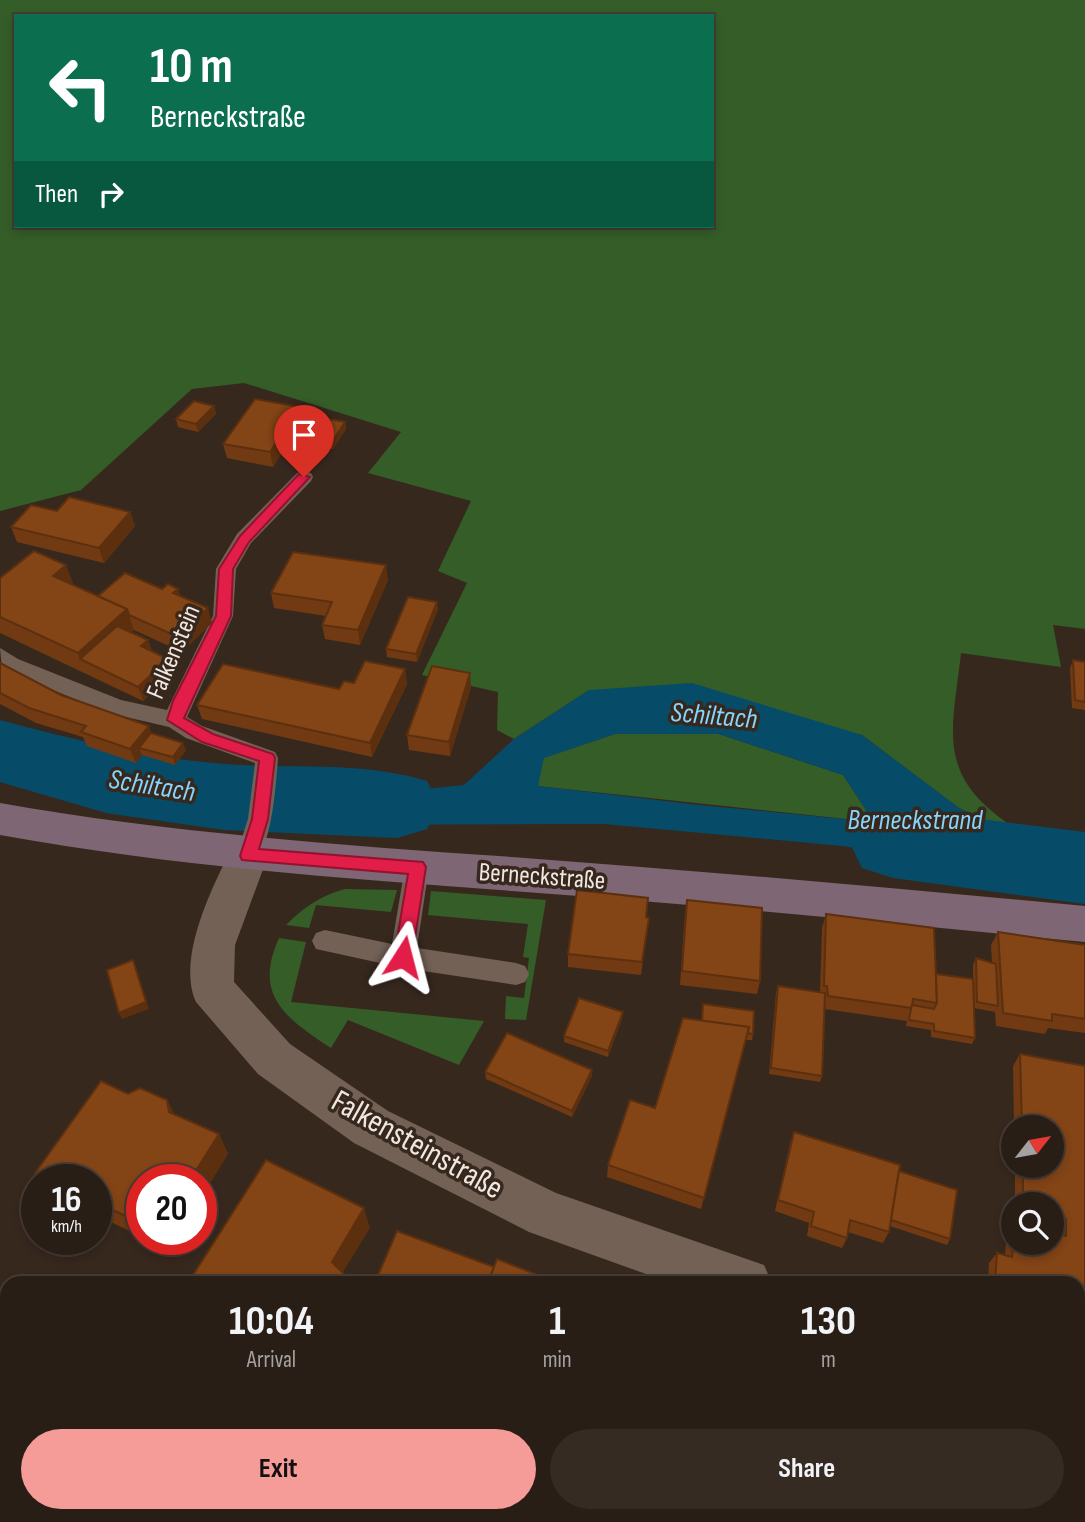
<!DOCTYPE html>
<html lang="en">
<head>
<meta charset="utf-8">
<style>
	body { margin:0; font-family:"Sofia Sans Condensed",sans-serif; background:#352b23; color:#f1f3f6; height:100vh; display:flex; flex-direction:column; font-size:26px; white-space:nowrap }
	* { box-sizing:border-box; margin:0 }
	p { font-size:23px; color:#a5a2a1 }
	.icon { flex:none; width:38px; height:38px; fill:none; stroke:currentColor; stroke-width:2; stroke-linecap:round; stroke-linejoin:round }
	.map { position:relative; flex:1; overflow:hidden }
	.side { position:absolute; left:0px; top:1276px; width:1085px; height:247px; display:flex; flex-direction:column; background:#291e16; border-radius:21px 21px 0 0; box-shadow:0 4px 10px #0003,0 0 0 2px #453c35 }
	.side>* { flex:none }
	.guide { position:absolute; left:14px; top:14px; width:700px; height:214px; border-radius:0px; box-shadow:0 4px 10px #0003,0 0 0 2px #453c35; background:#0b6e4f; color:#fff; overflow:hidden }
	.needle { width:46px; rotate:59deg }
	.tools { position:absolute; left:1001px; top:1115px; display:grid; gap:14px }
	.tools a { display:grid; place-items:center; width:63px; height:63px; border-radius:50%; background:#291e16; box-shadow:0 4px 10px #0003,0 0 0 2px #453c35; font-size:35px }
	.speed { position:absolute; left:21px; top:1164px; display:flex; gap:14px; font-size:35px; font-weight:700; text-align:center }
	.speed>* { display:grid; place-content:center; width:91px; height:91px; border-radius:50%; background:#291e16; box-shadow:0 4px 10px #0003,0 0 0 2px #453c35; line-height:1 }
	.speed small { font-size:18px; font-weight:400 }
	.speed .limit { border:10px solid #d22; background:#fff; color:#111 }
	.pin { position:absolute; display:grid; place-items:center; width:60px; height:60px; color:#fff; margin:-72px -30px; border-radius:50% 50% 50% 0; rotate:-45deg; box-shadow:0 0 7px #0007 }
	.pin .icon { rotate:45deg }
	.me { position:absolute; width:77px; margin:-38px; rotate:9deg; stroke-linejoin:round; filter:drop-shadow(0 0 5px #0008) }
	.turn { display:flex; align-items:center; gap:24px; height:147px; padding:0 21px; font-size:32px }
	.turn .icon { width:91px; height:91px; stroke-width:2.5 }
	.turn b { display:block; font-size:49px; line-height:60px }
	.then { display:flex; align-items:center; height:66px; padding:0 21px; background:#0003; gap:14px; font-size:26px }
	.eta { display:flex; justify-content:space-evenly; align-items:center; height:119px; text-align:center }
	.eta b { font-size:42px; font-weight:700; line-height:49px }
	.button { display:flex; gap:14px; margin-top:auto; padding:14px 21px }
	.button a { flex:1; height:80px; border-radius:42px; background:#f59b98; color:#111; font-size:28px; font-weight:700; line-height:80px; text-align:center }
	.button a+a { background:#352b23; color:#f1f3f6 }
	.map>svg:first-child { display:block }
	.green { fill:#345d28; fill-rule:evenodd }
	.water { fill:#064c68; fill-rule:evenodd }
	.lines { fill:none; stroke-linecap:round; stroke-linejoin:round }
	.river { fill:#064c68; fill-rule:evenodd }
	.service { fill:#736156; fill-rule:evenodd }
	.minor { fill:#736156; fill-rule:evenodd }
	.secondary { fill:#7f6675; fill-rule:evenodd }
	.wall { fill:#713a13 }
	.shaded-wall { fill:#5c300f }
	.building { fill:#834416; stroke:#5c300f; stroke-width:2 }
	.route { fill:#e11d48; stroke:#92132f; stroke-width:2 }
	.labels { text-anchor:middle; dominant-baseline:central; stroke-width:7; stroke-linejoin:round; paint-order:stroke }
	.street-label { font-size:26px; fill:#f1e7e1; stroke:#37281e }
	.water-label { font-size:28px; font-style:italic; fill:#87d5fd; stroke:#37281e }
	.near-street-label { font-size:32px; fill:#f1e7e1; stroke:#37281e }
</style>
</head>
<body>
<div class="map">
<svg width="1085" height="1522" viewBox="0 0 1085 1522">
	<rect width="100%" height="100%" fill="#37281e"/>
	<g class="green">
		<path d="M0,0h1085v629l-32,-4 8,42 -100,-14c-8,75 -26,119 45,169l-3,8 -44,-22 -97,-73 -273,-45 -75,49 -17,-9 1,-38 -76,-17 45,-92 -29,-12 33,-70 -103,-28 33,-41 -157,-49 -52,6 -111,101 -81,21zM16,16h696v210h-696z"/>
		<path d="M615,734h104l124,41 31,47 -337,-36 6,-28z"/>
		<path d="M345,889l52,1 -6,22 -75,-7 -7,23 -23,-3c18,-18 34,-29 59,-36z"/>
		<path d="M431,891l115,9 -20,120 -21,-1 1,-23 18,2 5,-40 -6,-1 5,-33 -100,-9z"/>
		<path d="M279,938l27,4 -15,60 193,19 -25,44 -111,-45 -17,28c-46,-30 -78,-53 -52,-110z"/>
		<path d="M0,1321l7,3v192h430l15,6h-452z"/>
	</g>
	<path class="water" d="M692,683l170,52 97,73 44,22 4,41 -165,-25 -238,-22 -281,1c-36,-19 -38,-14 -38,-56l117,12 13,9 49,-5 50,-46 75,-49zM615,734h104l124,41 31,47 -175,-17 -161,-19 6,-28z"/>
	<g class="lines">
		<g class="river">
			<path d="M0,720c75,20 148,38 225,44 67,5 138,-3 202,17l12,24 -12,24 -30,9 -173,-8 -118,-17 -106,-31z"/>
			<path d="M893,808l192,24v72l-192,-26 -31,-10 -12,-25 12,-25z"/>
		</g>
		<g class="service">
			<path d="M304,471l7,2 2,4 -2,4 -60,62 -15,26 -3,47 -46,101 15,9 73,26 3,6c-3,36 -5,72 -21,105l-9,3 -9,-3 -3,-7 12,-37 7,-56 -69,-25 -17,-11 -60,-14 -107,-44 -2,-21 18,11 103,41 46,10 46,-94 3,-47 21,-35 60,-61z"/>
			<path d="M417,857l9,3 3,7 -12,81 99,15 9,3 4,8 -4,8 -9,3 -113,-17 -87,-19 -4,-8 4,-8 9,-3 67,14 13,-77 3,-7z"/>
		</g>
		<g class="minor">
			<path d="M248,839l14,5 6,12 -33,89 -1,37 56,62 98,67 168,82 208,72 8,18h-101l-142,-51 -175,-89 -96,-69 -62,-72c-20,-44 17,-117 38,-158z"/>
			<path d="M1078,1355l7,1v54l-7,-1z"/>
		</g>
		<path class="secondary" d="M0,803c170,30 340,42 512,54 191,14 382,31 573,49v36c-191,-19 -382,-37 -573,-51 -172,-13 -342,-25 -512,-56z"/>
	</g>
	<g class="wall">
		<path d="M214,406l2,8 -18,18 -20,-5 -2,-8z"/>
		<path d="M300,407l1,7 44,8 1,7 -13,20 -44,-7 -16,25 -46,-9 -4,-14z"/>
		<path d="M57,511l73,1 5,14 -31,37 -87,-21 -6,-15z"/>
		<path d="M0,578l73,7 25,11 83,1 31,26 -30,29 -48,-22 -3,2 17,8 4,11 16,8 5,14 -30,28 -143,-68z"/>
		<path d="M388,580l-28,65 -35,-6 -3,-14 4,-9 -52,-8 -3,-15z"/>
		<path d="M437,602l1,7 -21,53 -30,-5 -1,-8z"/>
		<path d="M1073,660l12,2v48l-13,-2 -2,-40z"/>
		<path d="M0,663l61,32 90,38 35,17 -11,15 -33,-10 -6,8 -49,-17 -4,-9 -47,-14 -36,-19z"/>
		<path d="M405,669l2,15 -35,73 -170,-38 -5,-14 142,-16 15,-6z"/>
		<path d="M471,687l-21,69 -41,-6 -2,-15z"/>
		<path d="M687,900l73,81 -3,13 -77,-9 5,-72z"/>
		<path d="M826,914l147,80v-29l3,-7 16,5 -1,-18 7,-13 87,13v88l-37,-5 -3,6 -49,-8 -1,-14 -21,-4 1,30 -3,6 -41,-7v-7l-25,-4 1,-5 -82,-12 -3,67 -2,6 -51,-8 7,-81 2,-7 42,6 2,-64z"/>
		<path d="M649,918l-8,57 -73,-8v-13z"/>
		<path d="M703,1004l50,30 -1,6h-6l-45,169 -94,-32 1,-12 47,-57 47,-87z"/>
		<path d="M622,1019l-14,38 -44,-15v-6z"/>
		<path d="M1020,1054l65,12v268l-7,-2v-49h-90l1,-20 8,-10 8,2 2,-22 6,-8v17l44,-8v-4l-5,-1v-25h-37v-38h37v-39h-38l-1,-61z"/>
		<path d="M592,1070v6l-20,41 -86,-38 -1,-7z"/>
		<path d="M128,1094l39,6 7,14 45,20 9,20 -86,26v57l-46,-22v-35h-55l-6,-7z"/>
		<path d="M794,1132l105,39 51,68 -3,6 -57,-19 -1,6 -6,11 -35,-11 -1,6 -5,10 -35,-12 2,-13 -34,-12 15,-67z"/>
		<path d="M147,1239h29l-7,11z"/>
		<path d="M978,1516h100l7,6h-107z"/>
	</g>
	<g class="shaded-wall">
		<path d="M214,406l2,8 -18,18 -2,-8z"/>
		<path d="M300,407l3,15 -15,12 1,8 -16,25 -3,-15z"/>
		<path d="M345,422l1,7 -13,20 -1,-7z"/>
		<path d="M130,512l5,14 -31,37 -5,-15z"/>
		<path d="M66,565l8,21 -21,-10z"/>
		<path d="M386,565l2,15 -28,65 -2,-15z"/>
		<path d="M178,589l5,14 -10,-10z"/>
		<path d="M437,602l1,7 -21,53 -1,-8z"/>
		<path d="M208,608l4,15 -30,29 -4,-15z"/>
		<path d="M127,609l7,21 -40,36 -14,-7 -2,-6z"/>
		<path d="M148,640l5,14 -12,-8z"/>
		<path d="M168,659l5,14 -30,28 -5,-14z"/>
		<path d="M405,669l2,15 -35,73 -2,-14z"/>
		<path d="M470,673l1,14 -21,69 -1,-14z"/>
		<path d="M149,726l5,14 -15,8 3,7 -6,8 -6,-14z"/>
		<path d="M183,743l3,7 -11,15 -2,-8z"/>
		<path d="M133,960l16,49 -27,10 -3,-6z"/>
		<path d="M623,1012l-1,7 -14,38v-6z"/>
		<path d="M592,1070v6l-20,41v-6z"/>
		<path d="M167,1100l11,21 -9,-9z"/>
		<path d="M219,1134l9,20 -27,44v-18h-11z"/>
		<path d="M364,1208l6,20 -32,52 -6,-18z"/>
		<path d="M163,1239h13l-7,11z"/>
		<path d="M347,1277l2,6h-6z"/>
	</g>
	<g class="building">
		<path d="M255,399l45,8 -30,45 -47,-8z"/>
		<path d="M194,401l20,5 -18,18 -20,-5z"/>
		<path d="M301,414l44,8 -13,20 -44,-8z"/>
		<path d="M69,497l61,15 -31,36 -88,-21 20,-22 26,6z"/>
		<path d="M34,551l32,14 -13,11 74,33 -49,44 -78,-36v-39z"/>
		<path d="M293,552l93,13 -28,65 -36,-5 10,-23 -61,-9z"/>
		<path d="M125,573l37,16 6,-5 10,5 -5,4 35,15 -30,29 -49,-22 -2,-6 -29,-13z"/>
		<path d="M408,597l29,5 -21,52 -30,-5z"/>
		<path d="M117,626l31,14 -7,6 27,13 -30,28 -58,-28z"/>
		<path d="M1073,660l12,2v40l-10,-2z"/>
		<path d="M365,661l40,8 -35,74 -173,-38 26,-41 116,25 5,-8 10,2z"/>
		<path d="M0,663l61,32 88,31 -19,23 -49,-17 5,-6 -57,-18 -29,-15z"/>
		<path d="M432,666l38,7 -21,69 -42,-7z"/>
		<path d="M151,733l32,10 -10,14 -34,-9z"/>
		<path d="M577,890l71,8 -2,19 3,1 -7,44 -74,-8z"/>
		<path d="M687,900l75,8 -2,73 -78,-10z"/>
		<path d="M826,914l108,14 3,75 -24,-4 -1,9 -84,-12 -1,-10h-3z"/>
		<path d="M998,932l87,13v74l-33,-5v7l-49,-8z"/>
		<path d="M976,958l20,6 2,42 -21,-4z"/>
		<path d="M133,960l13,42 -27,11 -12,-43z"/>
		<path d="M936,974l37,5 2,59 -41,-7v-7l-25,-4 1,-6 2,-9 22,4 3,-6z"/>
		<path d="M778,986l47,7 -3,83 -51,-8z"/>
		<path d="M579,998l44,14 -15,39 -44,-15z"/>
		<path d="M703,1004l51,7 -1,23 -6,-1 2,-6 -47,-6z"/>
		<path d="M683,1018l66,9 -45,171 -96,-33 22,-65 25,8z"/>
		<path d="M507,1033l85,37 -20,41 -87,-39z"/>
		<path d="M1020,1054l65,12v256l-7,-2v-37h-83l2,-30 15,4 2,-15h38v-10l14,4v-17l-14,-3v-12h-29v-38h29v-39h-30z"/>
		<path d="M101,1081l27,13 12,-6 27,12 2,12 50,22 -29,46h-48v44l-46,-22v-22h-46l-15,-7z"/>
		<path d="M794,1132l106,33 -11,67 -39,-12 -3,18 -36,-12 3,-14 -36,-12z"/>
		<path d="M266,1160l98,48 -32,54 15,15 -4,6h-155z"/>
		<path d="M899,1171l58,19 -7,49 -59,-19z"/>
		<path d="M397,1231l97,36 -6,16h-105l-7,-3z"/>
		<path d="M497,1259l61,24h-70z"/>
		<path d="M1078,1470l7,2v50h-99l1,-6h91z"/>
	</g>
	<path class="route" d="M299,474l11,3 -61,65 -16,27 -2,47 -47,102 29,16 60,20 2,4 -7,61 -9,30 164,13 3,5 -14,90 -9,7 -9,-7 14,-83 -166,-14 -2,-4 12,-37 7,-58 -57,-19 -35,-22 6,-19 43,-85 3,-47 21,-33z"/>
	<g class="labels">
		<g class="street-label">
			<text transform="translate(174 652) rotate(-67)">Falkenstein</text>
			<text transform="translate(542 877) rotate(4)">Berneckstraße</text>
		</g>
		<g class="water-label">
			<text transform="translate(714 716) rotate(5)">Schiltach</text>
			<text transform="translate(152 786) rotate(9)">Schiltach</text>
			<text x="915" y="820">Berneckstrand</text>
		</g>
		<g class="near-street-label">
			<text transform="translate(417 1145) rotate(29)">Falkensteinstraße</text>
		</g>
	</g>
</svg>
<div class="tools">
<a><svg class="needle" viewBox="-14 -14 28 28"><path d="M0-13l5 13h-10z" fill="#e53935"/><path d="M0 13l5-13h-10z" fill="#a5a2a1"/></svg></a>
<a><svg class="icon" aria-label="search" viewBox="0 0 24 24"><circle cx="10" cy="10" r="6"/><path d="M15 15l6 6"/></svg></a>
</div>
<div class="speed"><div>16<small>km/h</small></div><div class="limit">20</div></div>
<div class="pin" style="left:304px;top:477px;background:#d93025"><svg class="icon" aria-label="arrive" viewBox="0 0 24 24"><path d="M6 21V4h12l-3 4 3 4H6"/></svg></div>
<svg class="me" style="left:403px;top:957px" viewBox="-20 -20 40 40"><path d="M0-17L14 15 0 8-14 15z" fill="#e11d48" stroke="#fff" stroke-width="4"/></svg>
<div class="guide">
<div class="turn"><svg class="icon" aria-label="left" viewBox="0 0 24 24"><path d="M17 20v-9H6M10 6l-5 5 5 5"/></svg><div><b>10 m</b>Berneckstraße</div></div>
<div class="then">Then<svg class="icon" aria-label="right" viewBox="0 0 24 24"><path d="M7 20v-9h11M14 6l5 5-5 5"/></svg></div>
</div>
<section class="side">
<div class="eta">
<div><b>10:04</b><p>Arrival</p></div>
<div><b>1</b><p>min</p></div>
<div><b>130</b><p>m</p></div>
</div>
<div class="button"><a>Exit</a><a>Share</a></div>
</section>
</div>
</body>
</html>
